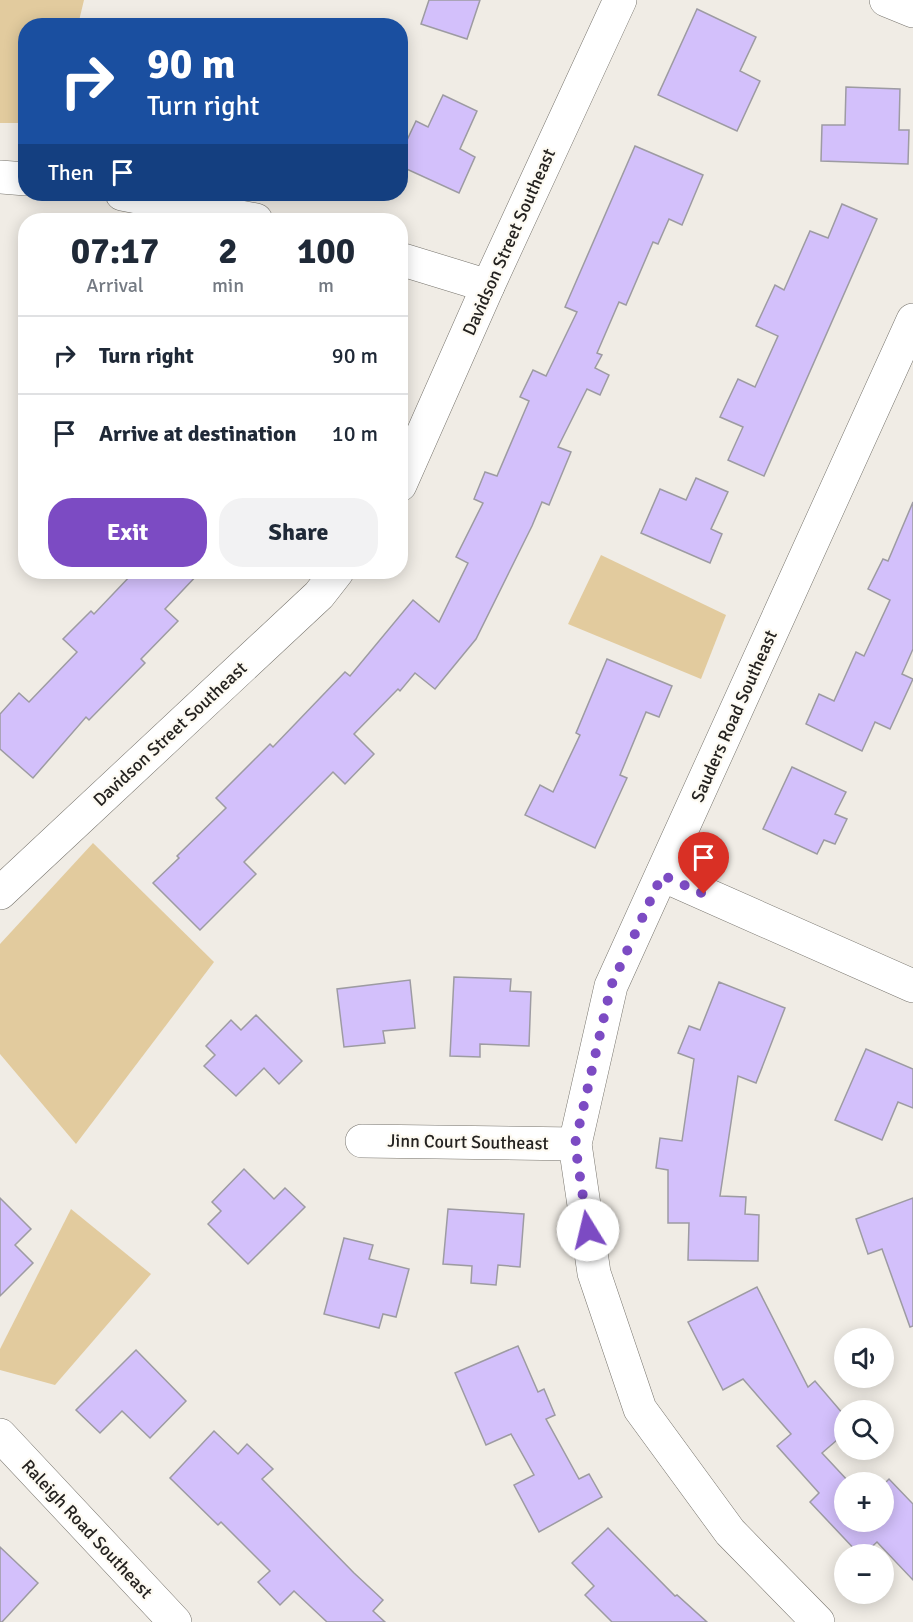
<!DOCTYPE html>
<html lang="en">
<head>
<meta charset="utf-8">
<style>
	body { margin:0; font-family:Signika,sans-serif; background:#f2f2f3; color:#1f2937; height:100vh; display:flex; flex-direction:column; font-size:22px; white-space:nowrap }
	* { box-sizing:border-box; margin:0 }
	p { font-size:20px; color:#747a83 }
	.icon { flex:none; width:33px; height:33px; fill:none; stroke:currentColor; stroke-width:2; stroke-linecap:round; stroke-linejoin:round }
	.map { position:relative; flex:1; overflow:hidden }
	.drawer { position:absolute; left:18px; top:213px; width:390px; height:366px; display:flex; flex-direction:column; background:#fff; border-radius:24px; box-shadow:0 3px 15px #0003 }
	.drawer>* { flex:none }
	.banner { position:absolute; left:18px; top:18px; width:390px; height:183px; border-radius:24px; box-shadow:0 3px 15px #0003; background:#1a4fa0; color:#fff; overflow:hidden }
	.buttons { position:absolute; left:834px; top:1328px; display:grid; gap:12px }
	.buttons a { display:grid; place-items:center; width:60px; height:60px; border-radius:50%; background:#fff; box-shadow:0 3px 15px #0003; font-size:30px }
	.pin { position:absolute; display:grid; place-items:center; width:51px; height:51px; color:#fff; margin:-62px -26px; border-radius:50% 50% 50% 0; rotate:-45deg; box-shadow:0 0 6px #0007 }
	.pin .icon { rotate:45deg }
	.me { position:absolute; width:66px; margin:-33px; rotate:351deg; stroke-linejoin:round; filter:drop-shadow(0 0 4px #0008) }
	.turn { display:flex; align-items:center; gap:21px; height:126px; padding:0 30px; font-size:27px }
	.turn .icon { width:78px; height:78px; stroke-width:2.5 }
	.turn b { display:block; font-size:42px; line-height:51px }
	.then { display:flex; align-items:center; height:57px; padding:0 30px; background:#0003; gap:12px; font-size:22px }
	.eta { display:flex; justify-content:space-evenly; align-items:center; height:102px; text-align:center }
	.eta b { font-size:36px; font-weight:700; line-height:42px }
	.action { display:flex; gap:12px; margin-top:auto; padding:12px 30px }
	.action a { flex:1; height:69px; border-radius:24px; background:#7c4bc3; color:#fff; font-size:24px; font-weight:700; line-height:69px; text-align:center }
	.action a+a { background:#f2f2f3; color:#1f2937 }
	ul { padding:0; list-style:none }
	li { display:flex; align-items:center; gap:18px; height:78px; padding:0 30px; border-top:2px solid #e0e1e3 }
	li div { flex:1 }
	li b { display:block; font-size:22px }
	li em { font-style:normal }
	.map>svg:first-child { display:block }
	.green { fill:#e2cb9e }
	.building { fill:#d3c0fb; stroke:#9d9ba2; stroke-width:1.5 }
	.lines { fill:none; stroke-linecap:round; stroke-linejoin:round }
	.street-casing { stroke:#77746d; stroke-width:34 }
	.secondary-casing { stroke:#77746d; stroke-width:34 }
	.street { stroke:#fff; stroke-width:33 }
	.secondary { stroke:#fff; stroke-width:33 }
	.route { stroke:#7c4bc3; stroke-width:10; stroke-dasharray:0 18 }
	.labels { text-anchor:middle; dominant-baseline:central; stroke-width:4.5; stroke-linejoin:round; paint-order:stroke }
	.street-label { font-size:18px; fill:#242220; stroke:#fdfaf2 }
</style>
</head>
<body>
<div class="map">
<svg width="913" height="1622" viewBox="0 0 913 1622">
	<rect width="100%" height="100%" fill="#f0ece5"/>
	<g class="green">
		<path d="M0,0h84l-6,25 -52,1 -1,97h-25z"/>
		<path d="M601,555l125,60 -25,64 -133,-55z"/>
		<path d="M93,843l121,119 -138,182 -76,-90v-110z"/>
		<path d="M71,1209l80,65 -96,111 -55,-15v-21z"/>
	</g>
	<g class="building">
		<path d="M429,0h51l-13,39 -46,-15z"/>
		<path d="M697,9l59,28 -16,34 20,10 -23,50 -79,-36z"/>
		<path d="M846,87l54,2 -1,41h10l-1,34 -87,-3 1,-36h23z"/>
		<path d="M443,95l34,16 -17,38 15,8 -16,36 -59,-27v-11l16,-34 12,6z"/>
		<path d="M635,146l68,29 -21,50 -13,-6 -11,25 -5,-2 -27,63 -7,-3 -22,51 5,2 -7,13 14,7 -9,20 -13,-6 -29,58 13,5 -22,53 -7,-3 -10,24 -56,113 -41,50 -20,-16 -15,18 -2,-2 -44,45 20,20 -29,30 -12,-12 -89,90 12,12 -56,56 -47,-47 26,-25 -2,-2 49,-48 -10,-10 54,-54 3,3 72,-75 5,4 63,-76 26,22 29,-59 -12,-6 27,-54 -9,-4 11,-27 12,4 32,-75 -9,-4 13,-27 13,6 31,-64 -12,-5z"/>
		<path d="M842,204l35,15 -113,257 -36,-16 15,-33 -23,-10 18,-38 17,8 23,-51 -22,-10 19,-41 9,5 26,-59 18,7z"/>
		<path d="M696,478l32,14 -17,37 11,5 -12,29 -69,-30 19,-44 26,11z"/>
		<path d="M913,502v147l-11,25 11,5 -23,50 -15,-7 -13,29 -56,-27 13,-30 15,7 22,-49 8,4 26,-56 -22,-11 15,-30 5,2z"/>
		<path d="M134,572h66l-35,37 13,12 -37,38 4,4 -56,57 -3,-3 -53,61 -33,-29v-35l19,-21 10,9 48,-50 -14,-13 28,-28 3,3z"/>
		<path d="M607,659l65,27 -13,31 -13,-5 -26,63 7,3 -32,70 -70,-33 15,-30 13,7 27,-57 -4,-2z"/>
		<path d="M792,767l54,25 -11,22 12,5 -12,25 -11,-4 -7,14 -54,-25z"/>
		<path d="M454,977l57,2 -1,12 21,1 -2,54 -49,-2v13l-30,-1z"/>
		<path d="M410,980l5,48 -32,3 2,12 -41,4 -7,-58z"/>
		<path d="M719,982l66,26 -29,75 -18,-7 -18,120 26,1 -1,17 14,1 -1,46 -70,-1 1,-37h-21v-53l-12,-2 4,-30 22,3 12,-82 -16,-6 11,-27 11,4z"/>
		<path d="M256,1015l46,46 -23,23 -15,-16 -28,28 -32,-30 11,-11 -9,-9 25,-26 10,10z"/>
		<path d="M866,1049l47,20v39l-15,-6 -16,38 -47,-20z"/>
		<path d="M244,1169l30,30 11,-11 20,19 -57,57 -40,-40 13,-13 -9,-9z"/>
		<path d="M0,1198l31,31 -16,16 18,18 -33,33z"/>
		<path d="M913,1198v128l-3,1 -28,-78 -14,5 -12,-35z"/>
		<path d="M448,1209l76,5 -4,53 -22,-2 -2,20 -25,-2 1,-17 -29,-2z"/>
		<path d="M344,1238l29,7 -4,14 40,10 -13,48 -13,-3 -4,14 -55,-14z"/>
		<path d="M757,1287l51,100 7,-6 29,34v19l-22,19 27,29h-5v39h40v-37l5,-5 24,25v76l-36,-38 -13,12h-5l-49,-52 9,-9 -42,-47 14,-12 -48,-55 -20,11 -35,-68z"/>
		<path d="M518,1346l20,46 6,-3 11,26 -9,4 33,60 10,-5 13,23 -63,35 -25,-47 20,-10 -23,-41 -25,11 -31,-72z"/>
		<path d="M136,1350l50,51 -36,37 -28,-27 -22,22 -24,-23z"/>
		<path d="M214,1431l24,23 9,-10 26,25 -11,10 92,94 29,27 -10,11 12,11h-58l-33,-31 -14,14 -22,-23 12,-11 -49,-49 -3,3 -48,-47z"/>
		<path d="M608,1528l67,68 2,-1 30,27h-95l-27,-27 9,-9 -22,-23z"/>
		<path d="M0,1547l38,36 -36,39h-2z"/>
	</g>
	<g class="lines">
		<defs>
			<g id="street">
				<path d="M0,177l26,2"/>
				<path d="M122,194l134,26"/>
				<path d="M400,259l88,27"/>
				<path d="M400,485l88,-199 132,-286"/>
				<path d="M662,875l251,111"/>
				<path d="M0,893l319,-298 18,-23"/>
				<path d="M362,1141l213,3"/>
				<path d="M0,1435l175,187"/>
				<path d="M818,1622l-88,-90 -90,-123 -46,-136 -19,-129 36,-158 302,-666"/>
			</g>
			<path id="secondary" d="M886,0l27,11"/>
		</defs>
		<use href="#street" class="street-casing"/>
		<use href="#secondary" class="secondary-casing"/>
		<use href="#street" class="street"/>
		<use href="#secondary" class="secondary"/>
	</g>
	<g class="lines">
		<path class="route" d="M588,1230l-13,-86 36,-158 51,-111 42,19"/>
	</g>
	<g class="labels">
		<g class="street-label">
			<text transform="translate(509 242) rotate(-66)">Davidson Street Southeast</text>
			<text transform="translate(734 716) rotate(-66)">Sauders Road Southeast</text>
			<text transform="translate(170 734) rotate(-43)">Davidson Street Southeast</text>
			<text transform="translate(468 1142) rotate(1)">Jinn Court Southeast</text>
			<text transform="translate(87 1529) rotate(47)">Raleigh Road Southeast</text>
		</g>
	</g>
</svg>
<div class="buttons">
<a><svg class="icon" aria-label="sound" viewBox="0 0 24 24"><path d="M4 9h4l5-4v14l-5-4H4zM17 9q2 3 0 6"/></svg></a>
<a><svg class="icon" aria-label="search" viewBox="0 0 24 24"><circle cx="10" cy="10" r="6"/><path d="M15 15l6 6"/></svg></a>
<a>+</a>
<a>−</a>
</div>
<div class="pin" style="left:704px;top:894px;background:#d93025"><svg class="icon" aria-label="arrive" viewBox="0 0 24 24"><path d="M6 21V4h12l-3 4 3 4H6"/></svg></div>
<svg class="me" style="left:588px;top:1230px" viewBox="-20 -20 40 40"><circle r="19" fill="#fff"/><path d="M0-13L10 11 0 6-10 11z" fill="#7c4bc3"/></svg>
<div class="banner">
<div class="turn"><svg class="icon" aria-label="right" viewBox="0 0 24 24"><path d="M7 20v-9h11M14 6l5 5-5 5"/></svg><div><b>90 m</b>Turn right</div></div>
<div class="then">Then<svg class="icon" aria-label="arrive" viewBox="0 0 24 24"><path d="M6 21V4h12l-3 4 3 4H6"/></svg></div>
</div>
<section class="drawer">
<div class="eta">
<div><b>07:17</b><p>Arrival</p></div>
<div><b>2</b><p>min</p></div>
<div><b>100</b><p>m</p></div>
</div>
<ul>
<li><svg class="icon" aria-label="right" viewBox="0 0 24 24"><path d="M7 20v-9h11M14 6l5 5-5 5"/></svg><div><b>Turn right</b></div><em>90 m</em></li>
<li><svg class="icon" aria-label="arrive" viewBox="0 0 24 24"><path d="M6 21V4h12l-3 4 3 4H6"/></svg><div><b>Arrive at destination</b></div><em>10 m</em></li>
</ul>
<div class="action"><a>Exit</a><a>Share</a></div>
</section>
</div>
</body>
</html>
